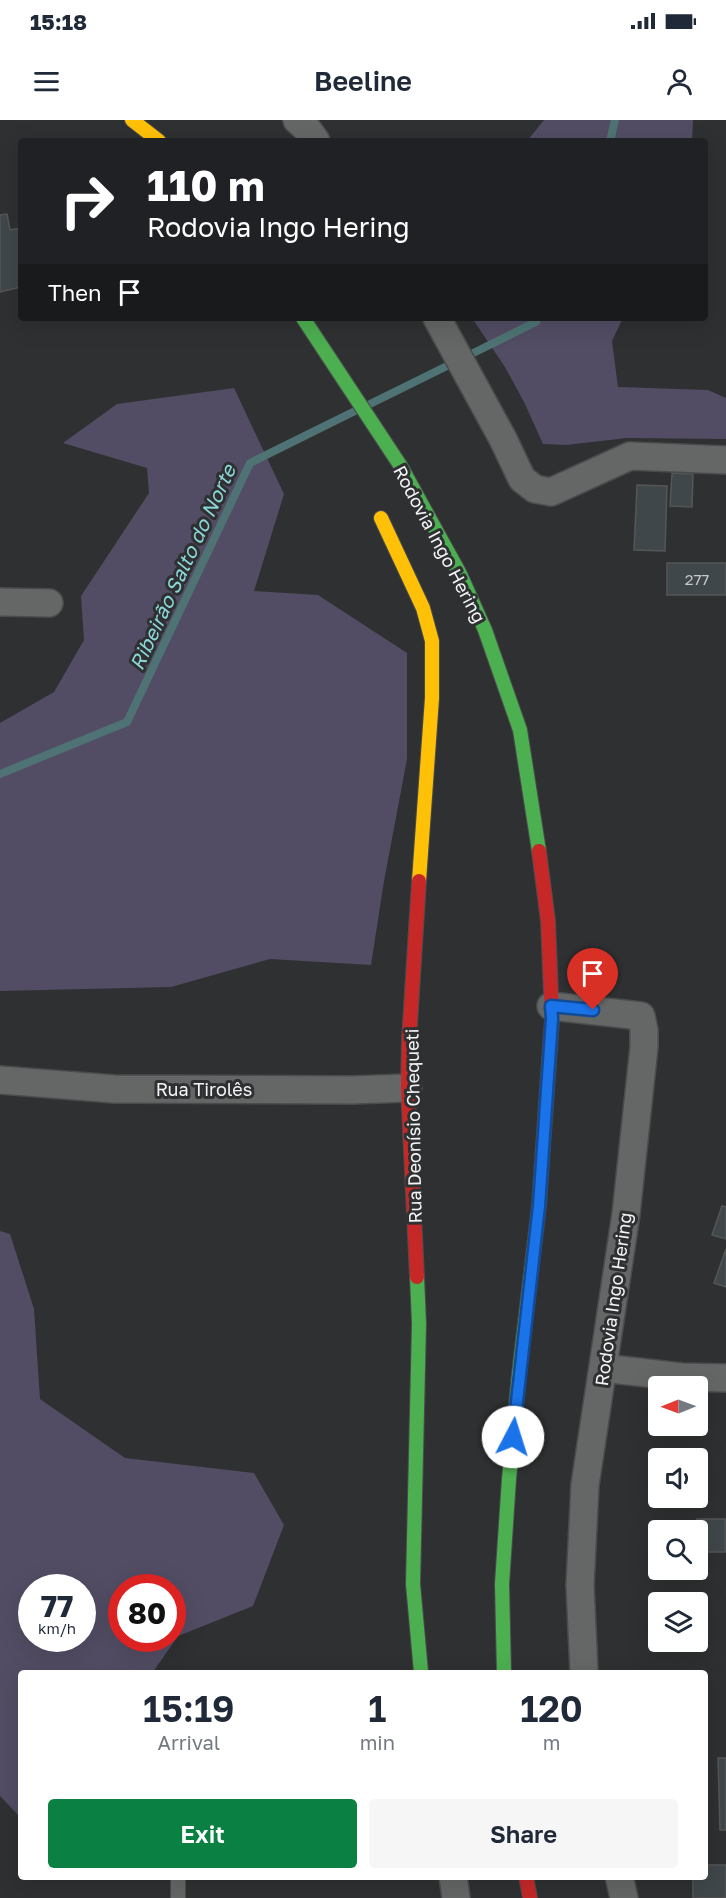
<!DOCTYPE html>
<html lang="en">
<head>
<meta charset="utf-8">
<style>
	body { margin:0; font-family:"Golos Text",sans-serif; background:#f6f6f7; color:#1f2937; height:100vh; display:flex; flex-direction:column; font-size:22px; white-space:nowrap }
	* { box-sizing:border-box; margin:0 }
	p { font-size:20px; color:#747a83 }
	.icon { flex:none; width:33px; height:33px; fill:none; stroke:currentColor; stroke-width:2; stroke-linecap:round; stroke-linejoin:round }
	.map { position:relative; flex:1; overflow:hidden }
	.sheet { position:absolute; left:18px; top:1550px; width:690px; height:210px; display:flex; flex-direction:column; background:#fff; border-radius:6px; box-shadow:0 6px 24px #0002 }
	.sheet>* { flex:none }
	.banner { position:absolute; left:18px; top:18px; width:690px; height:183px; border-radius:6px; box-shadow:0 6px 24px #0002; background:#202124; color:#fff; overflow:hidden }
	.needle { width:39px; rotate:269deg }
	.controls { position:absolute; left:648px; top:1256px; display:grid; gap:12px }
	.controls a { display:grid; place-items:center; width:60px; height:60px; border-radius:6px; background:#fff; box-shadow:0 6px 24px #0002; font-size:30px }
	.speed { position:absolute; left:18px; top:1454px; display:flex; gap:12px; font-size:30px; font-weight:700; text-align:center }
	.speed>* { display:grid; place-content:center; width:78px; height:78px; border-radius:50%; background:#fff; box-shadow:0 6px 24px #0002; line-height:1 }
	.speed small { font-size:15px; font-weight:400 }
	.speed .limit { border:9px solid #d22; background:#fff; color:#111 }
	.pin { position:absolute; display:grid; place-items:center; width:51px; height:51px; color:#fff; margin:-62px -26px; border-radius:50% 50% 50% 0; rotate:-45deg; box-shadow:0 0 6px #0007 }
	.pin .icon { rotate:45deg }
	.me { position:absolute; width:66px; margin:-33px; rotate:5deg; stroke-linejoin:round; filter:drop-shadow(0 0 4px #0008) }
	.turn { display:flex; align-items:center; gap:21px; height:126px; padding:0 30px; font-size:27px }
	.turn .icon { width:78px; height:78px; stroke-width:2.5 }
	.turn b { display:block; font-size:42px; line-height:51px }
	.then { display:flex; align-items:center; height:57px; padding:0 30px; background:#0003; gap:12px; font-size:22px }
	.eta { display:flex; justify-content:space-evenly; align-items:center; height:102px; text-align:center }
	.eta b { font-size:36px; font-weight:600; line-height:42px }
	.cta { display:flex; gap:12px; margin-top:auto; padding:12px 30px }
	.cta a { flex:1; height:69px; border-radius:6px; background:#0b8043; color:#fff; font-size:24px; font-weight:600; line-height:69px; text-align:center }
	.cta a+a { background:#f6f6f7; color:#1f2937 }
	.status { display:flex; justify-content:space-between; align-items:center; height:42px; padding:0 30px; background:#fff; direction:ltr }
	.status svg { height:16px; fill:currentColor }
	header { display:flex; justify-content:space-between; align-items:center; height:78px; padding:0 30px; background:#fff; font-size:27px; font-weight:600 }
	.map>svg:first-child { display:block }
	.forest { fill:#524d64; fill-rule:evenodd }
	.lines { fill:none; stroke-linecap:round; stroke-linejoin:round }
	.stream { stroke:#4f7374; stroke-width:8 }
	.building { fill:#40474a; stroke:#555656; stroke-width:1.5 }
	.lane-casing { stroke:#4a4b4d; stroke-width:16 }
	.street-casing { stroke:#4a4b4d; stroke-width:30 }
	.fast-casing { stroke:#4a4b4d; stroke-width:16 }
	.slow-casing { stroke:#4a4b4d; stroke-width:16 }
	.jam-casing { stroke:#4a4b4d; stroke-width:16 }
	.lane { stroke:#656666; stroke-width:14 }
	.street { stroke:#656666; stroke-width:27 }
	.fast { stroke:#4caf50; stroke-width:14 }
	.slow { stroke:#ffc107; stroke-width:14 }
	.jam { stroke:#c62828; stroke-width:14 }
	.route-casing { stroke:#114b97; stroke-width:15 }
	.route { stroke:#1a73e8; stroke-width:10 }
	.labels { text-anchor:middle; dominant-baseline:central; stroke-width:6; stroke-linejoin:round; paint-order:stroke }
	.number-label { font-size:15px; fill:#c6c9cb }
	.street-label { font-size:18px; fill:#f3f4f6; stroke:#2e3032 }
	.water-label { font-size:20px; font-style:italic; fill:#8cd7d9; stroke:#2e3032 }
</style>
</head>
<body>
<div class="status"><b>15:18</b><svg viewBox="0 0 49 12"><path d="M0 12V9h3v3zM5 12V6h3v6zM10 12V3h3v9zM15 12V0h3v12zM26 1h20v11H26zM47 4h2v5h-2z"/></svg></div>
<header><svg class="icon" aria-label="menu" viewBox="0 0 24 24"><path d="M4 6h16M4 12h16M4 18h16"/></svg>Beeline<svg class="icon" aria-label="person" viewBox="0 0 24 24"><circle cx="12" cy="8" r="4"/><path d="M4 21q1-7 8-7t8 7"/></svg></header>
<div class="map">
<svg width="726" height="1778" viewBox="0 0 726 1778">
	<rect width="100%" height="100%" fill="#2f3031"/>
	<g class="forest">
		<path d="M544,0h149l-1,21h-165z"/>
		<path d="M472,198h151l-11,23 6,46 90,3 18,8v41l-99,-1 -61,7 -23,-1 -19,-42 -19,-35z"/>
		<path d="M234,268l50,106 -30,97 64,4 89,58v106l-23,122 -13,84 -101,-6 -99,28 -171,4v-268l54,-31 30,-52 -3,-44 68,-103 -2,-25 -84,-25 54,-39z"/>
		<path d="M0,1111l10,3 24,75 6,90 85,59 129,15 30,52 -31,81 -75,30 -25,36h-132v142l-2,2 -19,-20zM32,1467h50v51h-50zM122,1467h50v51h-50z"/>
	</g>
	<g class="lines">
		<g class="stream">
			<path d="M610,21l5,-21"/>
			<path d="M368,285l168,-83 2,-4"/>
			<path d="M0,654l127,-52 123,-259 105,-52"/>
		</g>
	</g>
	<g class="building">
		<path d="M7,94l3,16 11,-2v59l-21,5v-77z"/>
		<path d="M672,353l21,1 -1,33 -22,-1z"/>
		<path d="M637,365l30,1 -2,65 -31,-1z"/>
		<rect x="667" y="443" width="59" height="32"/>
		<path d="M722,1086l4,1v32l-14,-4z"/>
		<path d="M726,1129v38l-12,-4z"/>
		<path d="M697,1399h28v33h-27z"/>
		<path d="M718,1638h8v72h-6z"/>
		<path d="M705,1745h21v33h-33v-22h12z"/>
	</g>
	<g class="lines">
		<defs>
			<path id="lane" d="M178,1778v-22"/>
			<g id="street">
				<path d="M297,0l11,10 8,11"/>
				<path d="M437,198l66,121 19,40 13,10 16,3 79,-36 96,4"/>
				<path d="M0,482l49,1"/>
				<path d="M551,886l90,10 3,14v17l-18,167 -41,271 -5,100 4,87"/>
				<path d="M0,960l114,9 237,1 57,-2"/>
				<path d="M603,1248l78,9 45,1"/>
				<path d="M453,1756l3,22"/>
				<path d="M619,1756l5,22"/>
			</g>
			<g id="fast">
				<path d="M303,198l97,147 60,109 25,56 35,100 19,121"/>
				<path d="M417,1157l2,47 -6,260 8,88"/>
				<path d="M504,1552l-2,-88 7,-105 10,-105 20,-168 4,-59"/>
			</g>
			<g id="slow">
				<path d="M132,0l27,21"/>
				<path d="M381,398l42,90 9,33v57l-13,183"/>
			</g>
			<g id="jam">
				<path d="M539,731l9,70 4,98 -9,128"/>
				<path d="M417,1157l-9,-189 1,-48 10,-159"/>
				<path d="M526,1756l4,22"/>
			</g>
		</defs>
		<use href="#lane" class="lane-casing"/>
		<use href="#street" class="street-casing"/>
		<use href="#fast" class="fast-casing"/>
		<use href="#slow" class="slow-casing"/>
		<use href="#jam" class="jam-casing"/>
		<use href="#lane" class="lane"/>
		<use href="#street" class="street"/>
		<use href="#fast" class="fast"/>
		<use href="#slow" class="slow"/>
		<use href="#jam" class="jam"/>
	</g>
	<g class="lines">
		<defs>
			<path id="route" d="M513,1317l26,-231 13,-187 -1,-13 42,4"/>
		</defs>
		<use href="#route" class="route-casing"/>
		<use href="#route" class="route"/>
	</g>
	<g class="labels">
		<g class="number-label">
			<text x="697" y="459">277</text>
		</g>
		<g class="street-label">
			<text transform="translate(440 424) rotate(62)">Rodovia Ingo Hering</text>
			<text x="204" y="969">Rua Tirolês</text>
			<text transform="translate(413 1006) rotate(-91)">Rua Deonísio Chequeti</text>
			<text transform="translate(613 1179) rotate(-82)">Rodovia Ingo Hering</text>
		</g>
		<g class="water-label">
			<text transform="translate(182 447) rotate(-65)">Ribeirão Salto do Norte</text>
		</g>
	</g>
</svg>
<div class="controls">
<a><svg class="needle" viewBox="-14 -14 28 28"><path d="M0-13l5 13h-10z" fill="#e53935"/><path d="M0 13l5-13h-10z" fill="#747a83"/></svg></a>
<a><svg class="icon" aria-label="sound" viewBox="0 0 24 24"><path d="M4 9h4l5-4v14l-5-4H4zM17 9q2 3 0 6"/></svg></a>
<a><svg class="icon" aria-label="search" viewBox="0 0 24 24"><circle cx="10" cy="10" r="6"/><path d="M15 15l6 6"/></svg></a>
<a><svg class="icon" aria-label="layers" viewBox="0 0 24 24"><path d="M12 4l9 5-9 5-9-5zM3 14l9 5 9-5"/></svg></a>
</div>
<div class="speed"><div>77<small>km/h</small></div><div class="limit">80</div></div>
<div class="pin" style="left:593px;top:890px;background:#d93025"><svg class="icon" aria-label="arrive" viewBox="0 0 24 24"><path d="M6 21V4h12l-3 4 3 4H6"/></svg></div>
<svg class="me" style="left:513px;top:1317px" viewBox="-20 -20 40 40"><circle r="19" fill="#fff"/><path d="M0-13L10 11 0 6-10 11z" fill="#1a73e8"/></svg>
<div class="banner">
<div class="turn"><svg class="icon" aria-label="right" viewBox="0 0 24 24"><path d="M7 20v-9h11M14 6l5 5-5 5"/></svg><div><b>110 m</b>Rodovia Ingo Hering</div></div>
<div class="then">Then<svg class="icon" aria-label="arrive" viewBox="0 0 24 24"><path d="M6 21V4h12l-3 4 3 4H6"/></svg></div>
</div>
<section class="sheet">
<div class="eta">
<div><b>15:19</b><p>Arrival</p></div>
<div><b>1</b><p>min</p></div>
<div><b>120</b><p>m</p></div>
</div>
<div class="cta"><a>Exit</a><a>Share</a></div>
</section>
</div>
</body>
</html>
